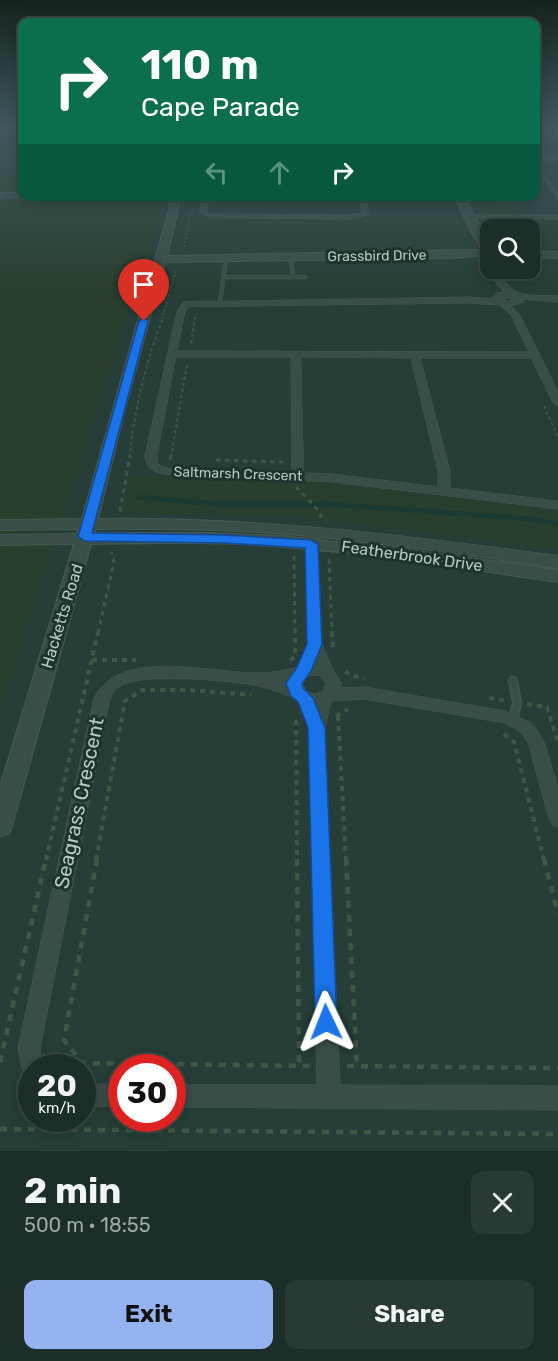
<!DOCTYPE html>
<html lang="en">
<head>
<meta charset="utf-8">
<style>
	body { margin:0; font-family:Rubik,sans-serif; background:#293a35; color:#f1f3f6; height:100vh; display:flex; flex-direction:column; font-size:22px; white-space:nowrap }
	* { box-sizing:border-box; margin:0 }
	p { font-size:20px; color:#a0a8a8 }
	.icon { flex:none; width:33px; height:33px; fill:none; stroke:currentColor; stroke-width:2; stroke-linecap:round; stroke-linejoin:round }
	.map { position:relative; height:1151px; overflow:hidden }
	.sheet { display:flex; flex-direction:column; background:#1c2e29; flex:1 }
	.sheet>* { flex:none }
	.top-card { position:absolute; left:18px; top:18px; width:522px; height:183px; border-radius:12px; box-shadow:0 3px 15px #0003,0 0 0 2px #3a4a46; background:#0b6e4f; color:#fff; overflow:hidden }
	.tools { position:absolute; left:480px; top:219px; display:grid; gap:12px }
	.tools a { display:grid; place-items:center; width:60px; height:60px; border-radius:12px; background:#1c2e29; box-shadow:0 3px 15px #0003,0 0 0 2px #3a4a46; font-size:30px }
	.speed { position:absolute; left:18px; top:1054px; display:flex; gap:12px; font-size:30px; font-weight:700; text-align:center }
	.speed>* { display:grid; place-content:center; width:78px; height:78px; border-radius:50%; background:#1c2e29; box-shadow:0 3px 15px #0003,0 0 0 2px #3a4a46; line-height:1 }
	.speed small { font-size:15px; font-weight:400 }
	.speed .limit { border:9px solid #d22; background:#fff; color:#111 }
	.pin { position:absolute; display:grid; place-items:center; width:51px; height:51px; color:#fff; margin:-62px -26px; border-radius:50% 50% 50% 0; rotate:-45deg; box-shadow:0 0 6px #0007 }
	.pin .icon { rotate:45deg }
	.me { position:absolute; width:66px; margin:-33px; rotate:358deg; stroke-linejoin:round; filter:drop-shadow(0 0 4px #0008) }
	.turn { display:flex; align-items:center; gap:21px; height:126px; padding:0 24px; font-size:27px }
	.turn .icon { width:78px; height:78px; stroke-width:2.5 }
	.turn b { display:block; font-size:42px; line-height:51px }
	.lanes { display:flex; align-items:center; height:57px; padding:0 24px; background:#0003; justify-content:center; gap:30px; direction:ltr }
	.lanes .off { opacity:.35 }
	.round { display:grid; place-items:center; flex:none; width:63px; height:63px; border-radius:12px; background:#293a35 }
	.headline { display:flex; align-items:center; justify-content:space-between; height:102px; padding:0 24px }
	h1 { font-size:36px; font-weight:700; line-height:45px }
	.action { display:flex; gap:12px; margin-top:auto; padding:12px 24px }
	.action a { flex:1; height:69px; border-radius:12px; background:#95b2f1; color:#111; font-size:24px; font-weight:700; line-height:69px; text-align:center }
	.action a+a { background:#293a35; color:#f1f3f6 }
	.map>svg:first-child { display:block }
	.green { fill:#283f2e }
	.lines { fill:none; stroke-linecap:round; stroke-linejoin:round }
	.stream { stroke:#193b32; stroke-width:5 }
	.service-far1-casing { stroke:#465a54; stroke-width:4.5 }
	.service-casing { stroke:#465a54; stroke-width:10 }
	.minor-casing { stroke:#465a54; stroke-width:1 }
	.tertiary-casing { stroke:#465a54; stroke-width:2 }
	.path-far4 { stroke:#415746; stroke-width:1.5; stroke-dasharray:2 2; stroke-linecap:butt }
	.path-far3 { stroke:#415746; stroke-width:2; stroke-dasharray:3 3; stroke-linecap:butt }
	.path-far2 { stroke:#415746; stroke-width:3; stroke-dasharray:4.5 4.5; stroke-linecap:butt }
	.path-far1 { stroke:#415746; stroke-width:4; stroke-dasharray:5 5; stroke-linecap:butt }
	.path { stroke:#415746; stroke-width:4.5; stroke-dasharray:7 7; stroke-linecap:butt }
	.service-far1 { stroke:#3a4e48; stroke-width:4 }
	.service { stroke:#3a4e48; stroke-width:8 }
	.minor { fill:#3a4e48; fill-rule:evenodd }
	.tertiary { fill:#3a4e48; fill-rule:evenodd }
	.route { fill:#1a73e8; stroke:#114b97; stroke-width:1.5 }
	.labels { text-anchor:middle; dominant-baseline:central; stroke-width:6; stroke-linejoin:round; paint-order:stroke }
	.far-street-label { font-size:14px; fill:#b6c9c4; stroke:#1f332d }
	.street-label { font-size:16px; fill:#b6c9c4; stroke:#1f332d }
	.near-street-label { font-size:20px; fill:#b6c9c4; stroke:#1f332d }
</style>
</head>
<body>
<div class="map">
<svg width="558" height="1151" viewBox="0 0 558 1151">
	<rect width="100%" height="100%" fill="#263e37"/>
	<g class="green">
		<path d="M0,128h22v68l143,1 -165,516z"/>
		<path d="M131,476l92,1 90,4 245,30v39l-250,-32 -67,-3 -110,-2 -8,-1v-5z"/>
	</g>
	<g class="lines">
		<path class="stream" d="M138,497l78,7h113l203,15 26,5"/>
		<defs>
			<g id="service-far1">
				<path d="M224,277h69l-2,-20"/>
				<path d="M293,277h12"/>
				<path d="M220,302l6,-43"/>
			</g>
			<path id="service" d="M513,681l4,22 -4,17"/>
			<g id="minor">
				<rect x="536" y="156" width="22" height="4"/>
				<path d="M536,165l22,27v7l-22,-28z"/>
				<path d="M203,196h6l-2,15 4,3 138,1 13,-2 -2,-17 103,1 -3,2h-93l1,16 -19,4 -139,-1 -10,-6z"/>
				<path d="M470,215h88v4l-90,-1z"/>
				<path d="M490,266v2h7c16,33 29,26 61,28v6l-34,-3 -1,3 -12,4 8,8 39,78v14l-5,-3 -22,-45h-111l30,113v17l108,13v8l-226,-27 -168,-8c-11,-2 -18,-6 -19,-18l32,-145 7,-9 285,-5 23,2 4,-6 8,-1 -7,-7 -8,-17zM502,297l13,2 -6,2zM469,303l30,2 12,10 18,37 -352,-1 8,-40 4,-4zM176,357h115l1,116 -127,-5 -7,-4 -1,-8zM301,357l110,1 27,113v16l-106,-13 -28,-1z"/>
				<path d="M311,526l6,4 5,114 11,26 9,14 -2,4 24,-1 141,24 25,11 7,8 8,14 13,44v39l-6,-2 -3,-6 -21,-77 -9,-11 -14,-8 -141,-24 -33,2 -6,27 15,357 218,1v24l-386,-3v-22h145l-8,-357 -11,-28 -5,-3c-13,-4 -27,-10 -40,-12 -27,-5 -102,-11 -126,-2 -7,2 -13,8 -17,15l-70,350 3,20h-11v11l-8,-3 -6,-28 76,-350c27,-51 115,-25 163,-25 20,0 39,-6 58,-9l-7,-20 -3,-114zM314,675l7,1 5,8 -3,7 -8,3 -9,-3 -4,-8 2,-5z"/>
				<path d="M82,1084h40v23l-40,-1z"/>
			</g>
			<g id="tertiary">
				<rect x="536" y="133" width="22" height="4"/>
				<path d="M0,193h22v3h4l-26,3z"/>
				<path d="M130,196h51l-14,60 310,-6 5,3 -5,3 -25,2 -287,4 -41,151 -26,106c158,-2 304,16 460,37v12c-90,-13 -180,-26 -271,-34 -64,-5 -128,-6 -191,-5l-2,4h117l70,3 119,13 158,21v12c-105,-15 -210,-32 -316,-38 -50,-2 -101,-1 -151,0l-79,282 -3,7 -9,4v-50l74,-243 -74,1v-10l77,-1 2,-5 -79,1v-10l82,-1 89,-316z"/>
				<path d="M455,196h9l26,50v8c-15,-5 -28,-43 -35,-58z"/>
				<rect x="530" y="252" width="28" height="6"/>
			</g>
		</defs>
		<use href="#service-far1" class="service-far1-casing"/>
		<use href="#service" class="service-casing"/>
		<use href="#minor" class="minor-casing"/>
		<use href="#tertiary" class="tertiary-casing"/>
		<g class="path-far4">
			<path d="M32,199h92"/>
			<path d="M184,247l7,-37"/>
			<path d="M162,319l14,-49"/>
			<path d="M195,319l1,-5"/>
		</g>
		<g class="path-far3">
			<path d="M191,343l4,-25"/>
			<path d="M544,406l14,31"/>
			<path d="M130,457c2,-40 18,-102 33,-139"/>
			<path d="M171,457l16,-92"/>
		</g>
		<g class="path-far2">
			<path d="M170,460l1,-5"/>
			<path d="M216,460l68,2"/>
			<path d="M296,487l24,25 2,9"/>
			<path d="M120,511l10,-56"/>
			<path d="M294,556l1,77"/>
			<path d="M329,559l3,74"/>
			<path d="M98,633l16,-71 -3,-10"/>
		</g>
		<g class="path-far1">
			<path d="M332,632l1,15"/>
			<path d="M92,660h44"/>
			<path d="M290,660l5,-3v-25"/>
			<path d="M345,671l5,4 14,3"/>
			<path d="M489,698l17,3"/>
			<path d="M527,704l20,3 11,36"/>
			<path d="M336,716l12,-7"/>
			<path d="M338,716l8,144"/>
			<path d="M296,720l1,140"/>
			<path d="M504,734l10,8 30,118"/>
			<path d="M46,860l52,-228"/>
			<path d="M96,860l29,-159 17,-11h48l61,5"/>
		</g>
		<g class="path">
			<path d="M97,859l-33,181 18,23 228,3"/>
			<path d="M297,859l2,207"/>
			<path d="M346,859l11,207"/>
			<path d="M544,859l14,55"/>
			<path d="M0,1062l46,-203"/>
			<path d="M347,1066l211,2"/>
			<path d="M0,1129l558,5"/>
		</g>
		<use href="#service-far1" class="service-far1"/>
		<use href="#service" class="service"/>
		<use href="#minor" class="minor"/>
		<use href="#tertiary" class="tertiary"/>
	</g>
	<linearGradient id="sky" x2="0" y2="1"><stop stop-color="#15221e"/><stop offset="0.44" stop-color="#41585e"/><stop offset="1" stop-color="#41585e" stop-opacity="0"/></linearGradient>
	<rect width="558" height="289" fill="url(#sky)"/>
	<path class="route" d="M144,318l4,3 -56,212 132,2 87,5 7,4 4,100 -11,27 -9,13 1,4 10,10 12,30 12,294 -3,7 -8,3 -7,-3 -4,-7 -7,-294 -10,-26 -7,-6 -5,-13 10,-14 11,-25 -2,-96 -81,-5 -139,-2 -7,-4 61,-216z"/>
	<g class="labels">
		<g class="far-street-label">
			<text transform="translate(377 256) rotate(-1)">Grassbird Drive</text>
			<text transform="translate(238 474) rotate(2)">Saltmarsh Crescent</text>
		</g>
		<g class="street-label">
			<text transform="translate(412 556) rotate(8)">Featherbrook Drive</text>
			<text transform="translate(62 616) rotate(-73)">Hacketts Road</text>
		</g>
		<g class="near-street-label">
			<text transform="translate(79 803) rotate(-78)">Seagrass Crescent</text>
		</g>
	</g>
</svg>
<div class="tools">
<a><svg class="icon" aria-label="search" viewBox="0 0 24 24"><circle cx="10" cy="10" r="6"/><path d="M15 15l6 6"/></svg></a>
</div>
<div class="speed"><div>20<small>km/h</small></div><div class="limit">30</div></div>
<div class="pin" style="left:144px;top:321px;background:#d93025"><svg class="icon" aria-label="arrive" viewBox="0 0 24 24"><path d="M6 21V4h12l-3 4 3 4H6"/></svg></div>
<svg class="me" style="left:326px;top:1022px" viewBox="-20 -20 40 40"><path d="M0-17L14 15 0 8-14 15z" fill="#1a73e8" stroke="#fff" stroke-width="4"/></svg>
<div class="top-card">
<div class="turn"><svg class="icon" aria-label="right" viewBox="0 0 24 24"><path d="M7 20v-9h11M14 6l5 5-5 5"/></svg><div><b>110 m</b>Cape Parade</div></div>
<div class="lanes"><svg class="icon off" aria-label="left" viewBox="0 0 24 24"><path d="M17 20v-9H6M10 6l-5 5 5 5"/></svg><svg class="icon off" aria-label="ahead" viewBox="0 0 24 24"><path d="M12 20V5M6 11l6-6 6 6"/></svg><svg class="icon" aria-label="right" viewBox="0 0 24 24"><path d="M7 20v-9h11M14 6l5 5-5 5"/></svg></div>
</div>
</div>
<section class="sheet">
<div class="headline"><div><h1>2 min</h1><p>500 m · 18:55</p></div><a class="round"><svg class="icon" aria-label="close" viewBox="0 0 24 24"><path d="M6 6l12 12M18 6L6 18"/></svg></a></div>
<div class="action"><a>Exit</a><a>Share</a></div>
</section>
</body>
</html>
